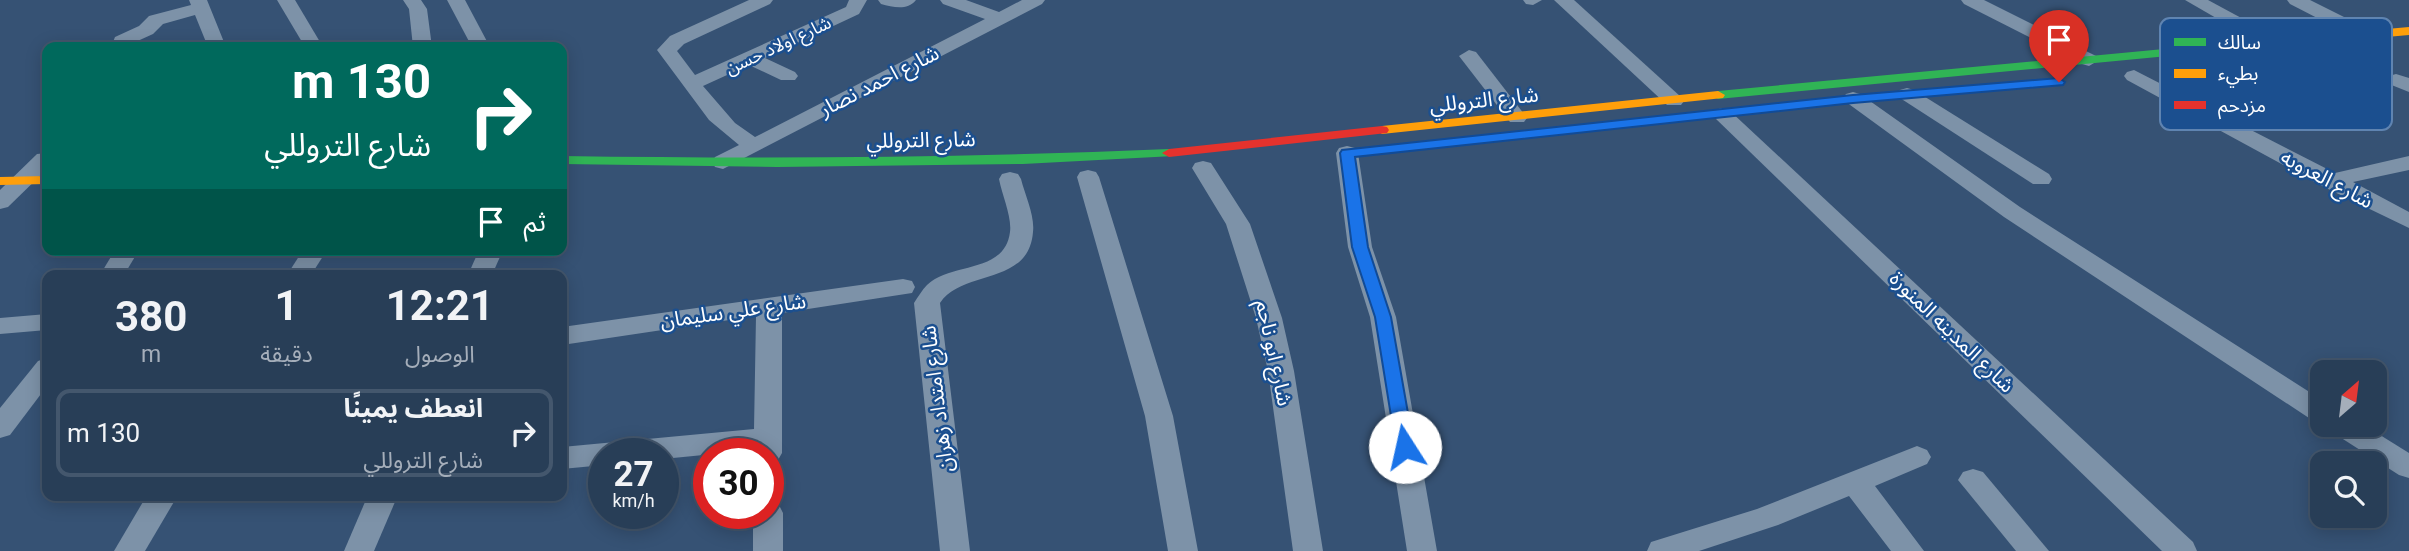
<!DOCTYPE html>
<html lang="ar">
<head>
<meta charset="utf-8">
<style>
	body { margin:0; font-family:Roboto,"Noto Sans Arabic",sans-serif; background:#344961; color:#f1f3f6; direction:rtl; height:100vh; display:flex; flex-direction:column; font-size:26px; white-space:nowrap }
	* { box-sizing:border-box; margin:0 }
	p { font-size:23px; color:#a5aeba }
	.icon { flex:none; width:38px; height:38px; fill:none; stroke:currentColor; stroke-width:2; stroke-linecap:round; stroke-linejoin:round }
	.map { position:relative; flex:1; overflow:hidden; direction:ltr }
	.panel { position:absolute; left:42px; top:270px; width:525px; height:231px; display:flex; flex-direction:column; background:#283e57; border-radius:14px; box-shadow:0 4px 18px #0003,0 0 0 2px #44576d; direction:rtl }
	.panel>* { flex:none }
	.guide { position:absolute; left:42px; top:42px; width:525px; height:214px; border-radius:14px; box-shadow:0 4px 18px #0003,0 0 0 2px #44576d; direction:rtl; background:#00695c; color:#fff; overflow:hidden }
	.needle { width:46px; rotate:28deg }
	.controls { position:absolute; left:2310px; top:360px; display:grid; gap:14px }
	.controls a { display:grid; place-items:center; width:77px; height:77px; border-radius:14px; background:#283e57; box-shadow:0 4px 18px #0003,0 0 0 2px #44576d; font-size:35px }
	.speed { position:absolute; left:588px; top:438px; display:flex; gap:14px; font-size:35px; font-weight:700; text-align:center }
	.speed>* { display:grid; place-content:center; width:91px; height:91px; border-radius:50%; background:#283e57; box-shadow:0 4px 18px #0003,0 0 0 2px #44576d; line-height:1 }
	.speed small { font-size:18px; font-weight:400 }
	.speed .limit { border:10px solid #d22; background:#fff; color:#111 }
	.pin { position:absolute; display:grid; place-items:center; width:60px; height:60px; color:#fff; margin:-72px -30px; border-radius:50% 50% 50% 0; rotate:-45deg; box-shadow:0 0 7px #0007 }
	.pin .icon { rotate:45deg }
	.me { position:absolute; width:77px; margin:-38px; rotate:350deg; stroke-linejoin:round; filter:drop-shadow(0 0 5px #0008) }
	.turn { display:flex; align-items:center; gap:24px; height:147px; padding:0 21px; font-size:32px }
	.turn .icon { width:91px; height:91px; stroke-width:2.5 }
	.turn b { display:block; font-size:49px; line-height:60px }
	.then { display:flex; align-items:center; height:66px; padding:0 21px; background:#0003; gap:14px; font-size:26px }
	.eta { display:flex; justify-content:space-evenly; align-items:center; height:119px; text-align:center }
	.eta b { font-size:42px; font-weight:700; line-height:49px }
	ul { padding:0; list-style:none }
	li { display:flex; align-items:center; gap:21px; height:88px; margin:0 14px 10px; padding:0 7px; border:4px solid #44576d; border-radius:14px }
	li div { flex:1 }
	li b { display:block; font-size:26px }
	li em { font-style:normal }
	.map>svg:first-child { display:block }
	.lines { fill:none; stroke-linecap:round; stroke-linejoin:round }
	.street { fill:#7d92a8; fill-rule:evenodd }
	.fast { fill:#30b455; fill-rule:evenodd }
	.slow { fill:#ff9f0a; fill-rule:evenodd }
	.jam { fill:#e5322d; fill-rule:evenodd }
	.route { fill:#1a73e8; stroke:#114b97; stroke-width:2 }
	.labels { text-anchor:middle; dominant-baseline:central; stroke-width:5; stroke-linejoin:round; paint-order:stroke }
	.far-street-label { font-size:18px; fill:#fff; stroke:#1b4f8f }
	.street-label { font-size:21px; fill:#fff; stroke:#1b4f8f }
	.key { fill:#1b4f8f; stroke:#5f84b1; stroke-width:2 }
	.key-label { font-size:19px; fill:#fff }
</style>
</head>
<body>
<div class="map">
<svg width="2409" height="551" viewBox="0 0 2409 551">
	<rect width="100%" height="100%" fill="#365274"/>
	<g class="lines">
		<g class="street">
			<path d="M189,0h18l19,47h-18l-13,-32 -32,9 -10,10 -22,10 -1,3h-19l4,-10 24,-11 10,-10 42,-11z"/>
			<path d="M277,0h18l28,47h-18z"/>
			<path d="M403,0h18l6,9 5,38h-19l-4,-38z"/>
			<path d="M447,0h18l25,47h-18z"/>
			<path d="M749,0h24l-3,4 -86,40 -7,7 18,24 151,-68 3,-7h18l-8,14 -94,44 30,14 3,4 -3,4h-14l-32,-15 -46,21 32,37 20,14 230,-118 -42,-15 -3,-4h26l33,12 23,-12h23l-3,4 -319,165 -8,-2 -3,-5 3,-5 24,-12 -30,-25 -52,-70 13,-14z"/>
			<path d="M878,0h38c-9,11 -23,7 -35,4z"/>
			<path d="M1523,0h19l-9,5 -7,-1z"/>
			<path d="M1554,0h20l107,97 3,4 -3,4h-14z"/>
			<path d="M1961,0h23l112,56 3,4 -10,6 -7,-2 -118,-60z"/>
			<path d="M2185,0h23l74,40 3,4 -3,4h-14z"/>
			<path d="M2287,0h23l64,32 2,4 -9,6 -7,-2 -70,-36z"/>
			<path d="M1469,50l7,2 48,62 3,4 -3,4h-14l-51,-66z"/>
			<path d="M2134,70l201,103 74,-17v14l-56,12 56,30v16l-87,-42 -195,-106 -3,-4 3,-4z"/>
			<path d="M2396,74l13,4v14l-20,-8 -3,-4 3,-4z"/>
			<path d="M1907,88l7,2 135,84 3,5 -3,5h-16l-133,-86 -3,-4 3,-4z"/>
			<path d="M1853,92l7,2 160,113 302,193v23l-10,-3 -308,-203 -158,-115 -3,-4 3,-4z"/>
			<path d="M1722,108l7,2 464,432 4,9h-35l-447,-433 -3,-4 3,-4z"/>
			<path d="M1347,146l8,2 3,5 14,94 24,70 41,234h-30l-37,-234 -22,-70 -12,-94 3,-5z"/>
			<path d="M47,153v16l-39,38 -8,2v-19l37,-36z"/>
			<path d="M1203,161l8,2 39,61 32,94 12,53 29,180h-30l-25,-180 -12,-53 -30,-94 -34,-56 3,-5z"/>
			<path d="M1088,170l8,2 3,5 74,239 25,135h-30l-23,-135 -68,-239 3,-5z"/>
			<path d="M1010,172l8,2 3,5c4,16 14,37 12,53 -4,54 -70,37 -93,71l30,248h-30l-26,-248c4,-6 8,-13 13,-18 24,-23 78,-11 83,-53 2,-15 -8,-37 -11,-53l3,-5z"/>
			<path d="M115,250h24l-15,25h-24z"/>
			<path d="M303,250h24l-16,25h-24z"/>
			<path d="M479,250h24l-11,25h-24z"/>
			<path d="M903,279l9,2 3,6 -3,6 -130,20v140l-4,7 -10,3v-10h-14v-3l-91,9v-6h-59v12l-42,4v-22l192,-18 2,-113 -194,29v-18z"/>
			<path d="M47,314v16l-47,4v-16z"/>
			<path d="M47,358v28l-37,49 -10,3v-30l38,-47z"/>
			<path d="M2328,425h36l45,28v25l-10,-3 -67,-43z"/>
			<path d="M1917,446l10,4 4,7 -4,7 -52,22 49,65h-33l-42,-55 -71,29 -79,26h-52l4,-9 106,-33z"/>
			<path d="M1973,469l10,3 66,79h-33l-58,-71 5,-8z"/>
			<path d="M147,495h31l-33,56h-31z"/>
			<path d="M368,495h30l-24,56h-30z"/>
			<path d="M768,502l11,3 4,8v38h-30v-38h15z"/>
		</g>
		<g class="fast">
			<path d="M2185,47l4,1v6l-471,45 -7,-4 7,-4z"/>
			<path d="M1169,149l7,4 -2,3 -151,8 -246,3 -215,-3v-8c203,3 405,2 607,-7z"/>
		</g>
		<g class="slow">
			<path d="M2409,27v8l-224,20 -6,-4 6,-4z"/>
			<path d="M1718,91l7,4 -2,3 -341,36 -7,-4 7,-4z"/>
			<path d="M47,176v8l-47,1v-8z"/>
		</g>
		<path class="jam" d="M1382,126l5,1 2,3 -2,3 -218,24 -7,-4 7,-4z"/>
	</g>
	<path class="route" d="M2059,78l6,4 -2,3 -210,18 -498,54 13,90 23,70 23,130 -3,5h-13l-2,-5 -21,-130 -23,-70 -12,-94 2,-3 511,-55z"/>
	<g class="labels">
		<g class="far-street-label">
			<text transform="translate(778 45) rotate(-25)">شارع اولاد حسن</text>
		</g>
		<g class="street-label">
			<text transform="translate(879 81) rotate(-27)">شارع احمد نصار</text>
			<text transform="translate(1484 100) rotate(-6)">شارع التروللي</text>
			<text transform="translate(921 140) rotate(-1)">شارع التروللي</text>
			<text transform="translate(2327 179) rotate(28)">شارع العروبه</text>
			<text transform="translate(733 311) rotate(-8)">شارع علي سليمان</text>
			<text transform="translate(1952 332) rotate(44)">شارع المدينه المنورة</text>
			<text transform="translate(1274 353) rotate(78)">شارع ابو ناجم</text>
			<text transform="translate(937 399) rotate(-97)">شارع امتداد زهران</text>
		</g>
	</g>
	<rect x="2160" y="18" width="232" height="112" rx="10" class="key"/>
	<rect x="2174" y="38" width="32" height="8" fill="#30b455"/>
	<rect x="2174" y="69" width="32" height="9" fill="#ff9f0a"/>
	<rect x="2174" y="101" width="32" height="8" fill="#e5322d"/>
	<g class="key-label">
		<text x="2218" y="49">سالك</text>
		<text x="2218" y="80">بطيء</text>
		<text x="2218" y="112">مزدحم</text>
	</g>
</svg>
<div class="controls">
<a><svg class="needle" viewBox="-14 -14 28 28"><path d="M0-13l5 13h-10z" fill="#e53935"/><path d="M0 13l5-13h-10z" fill="#a5aeba"/></svg></a>
<a><svg class="icon" aria-label="search" viewBox="0 0 24 24"><circle cx="10" cy="10" r="6"/><path d="M15 15l6 6"/></svg></a>
</div>
<div class="speed"><div>27<small>km/h</small></div><div class="limit">30</div></div>
<div class="pin" style="left:2059px;top:82px;background:#d93025"><svg class="icon" aria-label="arrive" viewBox="0 0 24 24"><path d="M6 21V4h12l-3 4 3 4H6"/></svg></div>
<svg class="me" style="left:1405px;top:447px" viewBox="-20 -20 40 40"><circle r="19" fill="#fff"/><path d="M0-13L10 11 0 6-10 11z" fill="#1a73e8"/></svg>
<div class="guide">
<div class="turn"><svg class="icon" aria-label="right" viewBox="0 0 24 24"><path d="M7 20v-9h11M14 6l5 5-5 5"/></svg><div><b>130 m</b>شارع التروللي</div></div>
<div class="then">ثم<svg class="icon" aria-label="arrive" viewBox="0 0 24 24"><path d="M6 21V4h12l-3 4 3 4H6"/></svg></div>
</div>
<section class="panel">
<div class="eta">
<div><b>12:21</b><p>الوصول</p></div>
<div><b>1</b><p>دقيقة</p></div>
<div><b>380</b><p>m</p></div>
</div>
<ul>
<li><svg class="icon" aria-label="right" viewBox="0 0 24 24"><path d="M7 20v-9h11M14 6l5 5-5 5"/></svg><div><b>انعطف يمينًا</b><p>شارع التروللي</p></div><em>130 m</em></li>
</ul>
</section>
</div>
</body>
</html>
